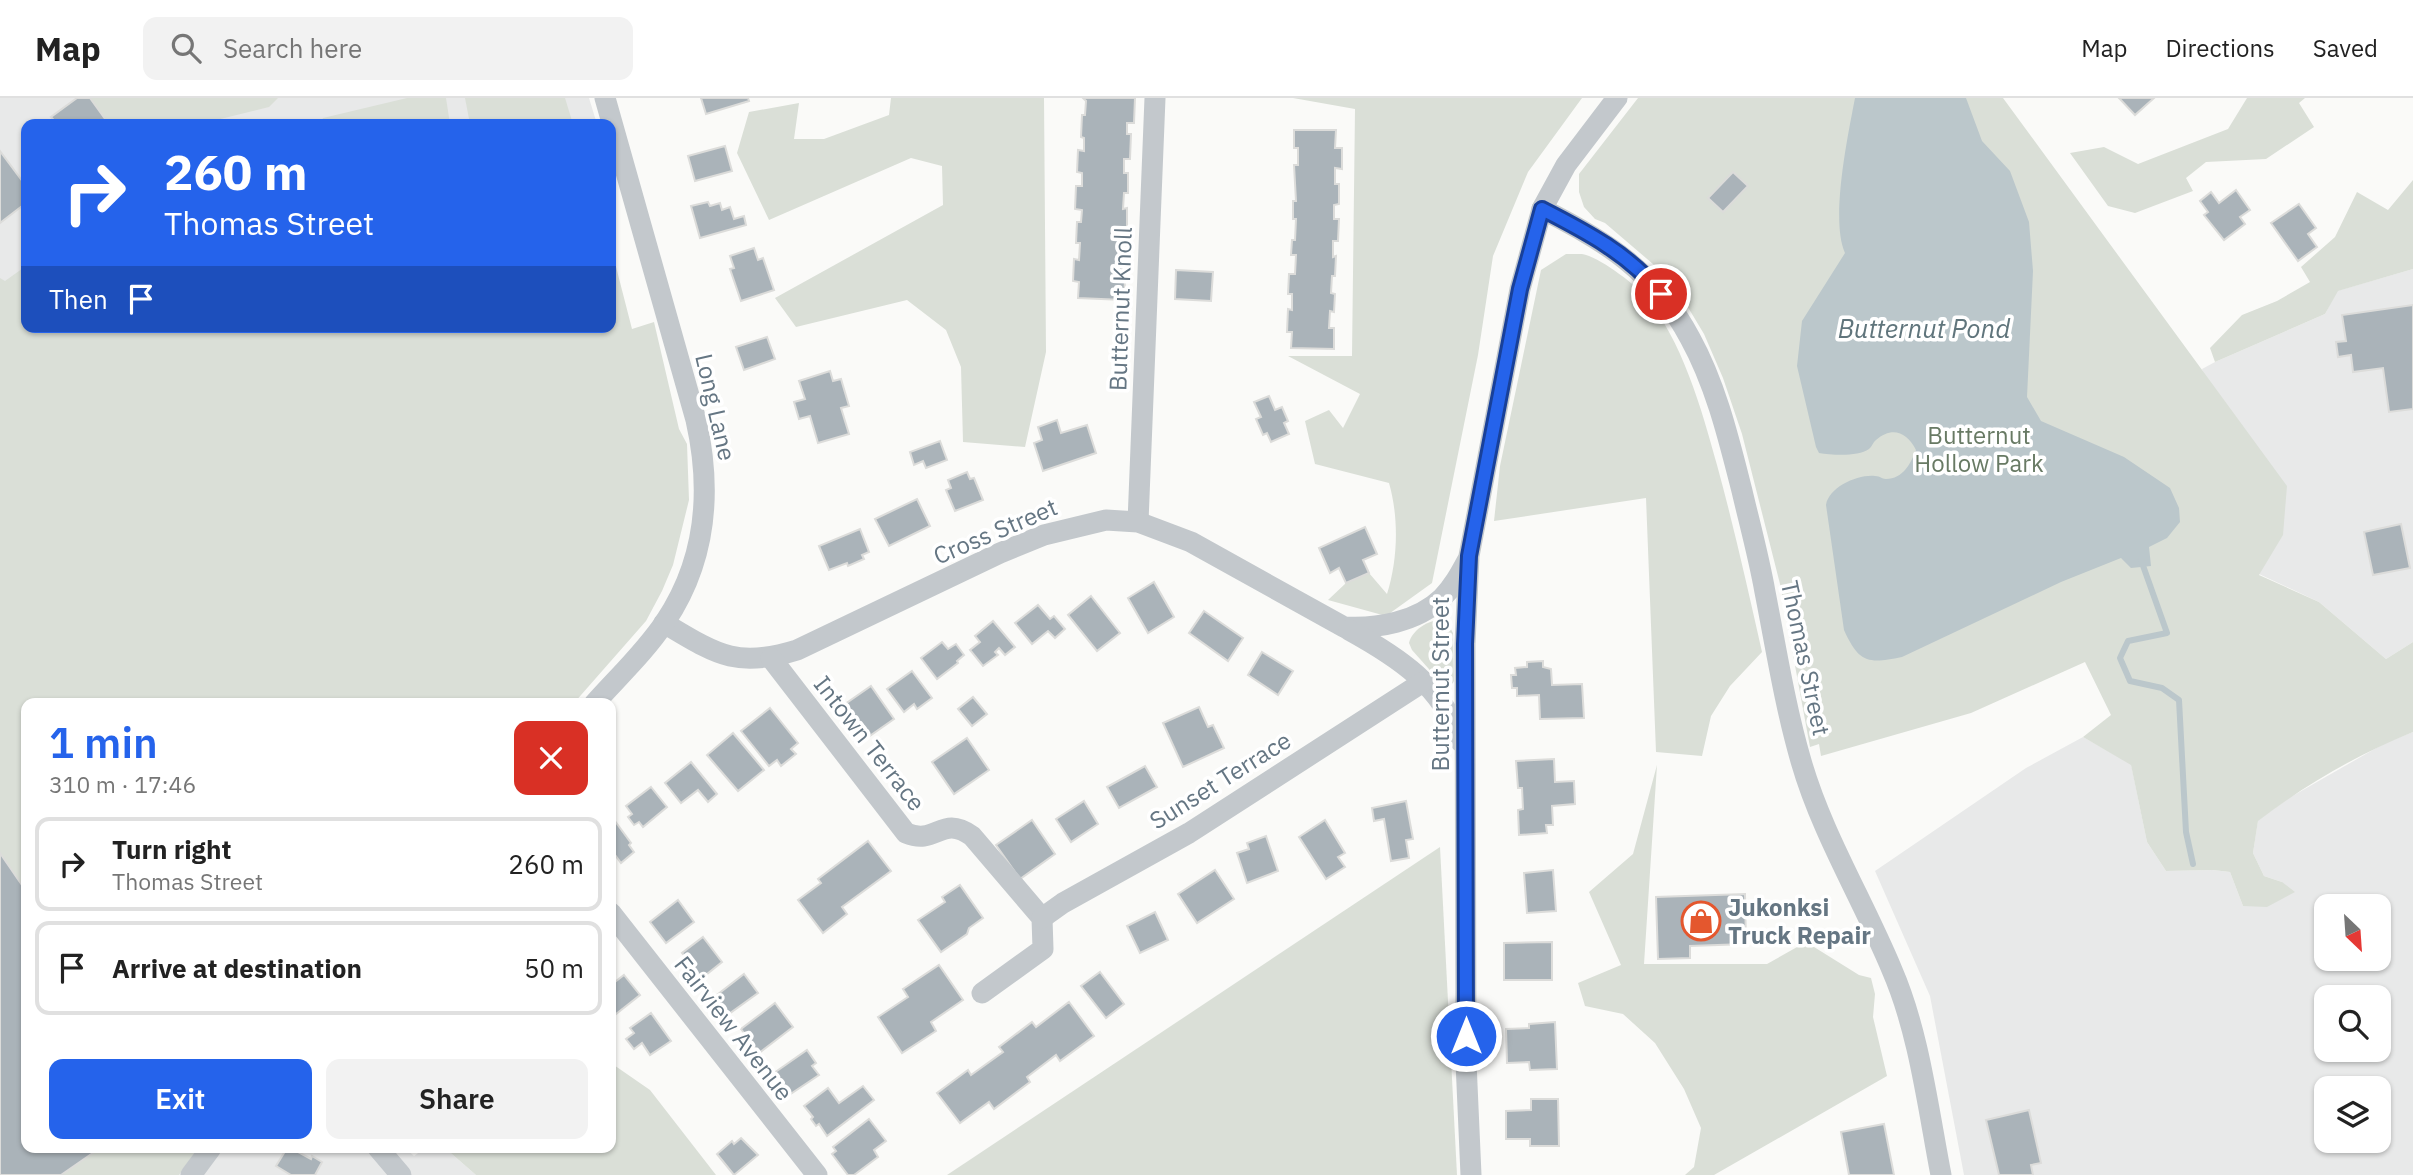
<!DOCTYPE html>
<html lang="en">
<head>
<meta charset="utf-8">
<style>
	body { margin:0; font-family:"IBM Plex Sans",sans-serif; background:#f2f2f2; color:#222; height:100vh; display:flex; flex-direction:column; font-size:26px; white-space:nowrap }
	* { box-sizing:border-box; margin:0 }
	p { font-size:23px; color:#767676 }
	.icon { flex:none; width:38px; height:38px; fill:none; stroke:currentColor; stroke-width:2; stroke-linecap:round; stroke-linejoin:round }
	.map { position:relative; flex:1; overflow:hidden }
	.panel { position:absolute; left:21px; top:600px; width:595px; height:455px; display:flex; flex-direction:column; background:#fff; border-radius:14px; box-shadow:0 2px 5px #0004 }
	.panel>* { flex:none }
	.banner { position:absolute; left:21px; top:21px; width:595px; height:214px; border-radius:14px; box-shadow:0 2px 5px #0004; background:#2563eb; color:#fff; overflow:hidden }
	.needle { width:46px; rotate:155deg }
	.fabs { position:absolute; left:2314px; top:796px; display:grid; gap:14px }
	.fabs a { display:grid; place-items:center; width:77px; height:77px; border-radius:14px; background:#fff; box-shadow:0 2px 5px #0004; font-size:35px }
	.pin { position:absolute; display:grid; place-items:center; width:60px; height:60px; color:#fff; margin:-30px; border:4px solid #fff; border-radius:50%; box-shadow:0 2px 7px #0007 }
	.me { position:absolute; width:77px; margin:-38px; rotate:0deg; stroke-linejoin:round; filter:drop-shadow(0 0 5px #0008) }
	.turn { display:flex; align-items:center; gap:24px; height:147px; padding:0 28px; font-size:32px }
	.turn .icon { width:91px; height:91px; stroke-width:2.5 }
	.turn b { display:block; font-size:49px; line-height:60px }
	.then { display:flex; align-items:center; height:66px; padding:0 28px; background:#0003; gap:14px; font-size:26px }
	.round { display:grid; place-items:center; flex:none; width:74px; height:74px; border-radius:14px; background:#f2f2f2 }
	.head { display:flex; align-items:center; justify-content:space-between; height:119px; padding:0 28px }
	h1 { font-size:42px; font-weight:600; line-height:52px; color:#2563eb }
	.button { display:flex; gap:14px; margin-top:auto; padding:14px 28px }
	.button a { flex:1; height:80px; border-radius:14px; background:#2563eb; color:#fff; font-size:28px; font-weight:600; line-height:80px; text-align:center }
	.button a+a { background:#f2f2f2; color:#222 }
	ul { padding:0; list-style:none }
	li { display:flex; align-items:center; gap:21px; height:94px; margin:0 14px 10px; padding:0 14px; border:4px solid #e0e0e0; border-radius:14px }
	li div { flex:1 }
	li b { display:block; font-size:26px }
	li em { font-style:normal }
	header { display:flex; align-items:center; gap:42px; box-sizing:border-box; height:98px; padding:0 35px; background:#fff; border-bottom:2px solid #e0e0e0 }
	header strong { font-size:33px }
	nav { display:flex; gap:38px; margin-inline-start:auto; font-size:24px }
	.search { width:490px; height:63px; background:#f2f2f2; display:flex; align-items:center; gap:18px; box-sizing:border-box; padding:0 24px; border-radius:14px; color:#767676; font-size:26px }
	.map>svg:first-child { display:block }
	.built { fill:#e8e9e9; fill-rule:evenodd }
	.green { fill:#dadfd7 }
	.water { fill:#bbc7cb }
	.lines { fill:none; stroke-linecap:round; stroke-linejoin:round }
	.stream { stroke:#bbc7cb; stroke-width:6 }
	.building { fill:#aab3b9; stroke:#dcdcda; stroke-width:2 }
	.street { stroke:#c3c8cc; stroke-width:21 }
	.route-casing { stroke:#184099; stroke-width:18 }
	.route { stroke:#2563eb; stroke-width:12 }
	.labels { text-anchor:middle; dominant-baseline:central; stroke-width:7; stroke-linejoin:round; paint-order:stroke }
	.street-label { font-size:24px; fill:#657683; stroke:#fff }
	.park-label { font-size:24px; fill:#687a64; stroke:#fff }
	.poi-label { font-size:24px; font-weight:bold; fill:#657683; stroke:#fff; text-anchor:start }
	.water-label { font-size:26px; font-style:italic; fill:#60757c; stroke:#fff }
</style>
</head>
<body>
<header>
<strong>Map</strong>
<div class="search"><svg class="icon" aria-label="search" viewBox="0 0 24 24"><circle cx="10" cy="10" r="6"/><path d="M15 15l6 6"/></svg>Search here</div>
<nav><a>Map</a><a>Directions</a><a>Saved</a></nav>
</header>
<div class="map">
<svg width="2413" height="1077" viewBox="0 0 2413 1077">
	<rect width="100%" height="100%" fill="#fafaf8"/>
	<g class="built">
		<path d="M0,0h589l8,26h-571v151l-26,19z"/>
		<path d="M2413,171v373l-27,17 -67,-57 -60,-28 -57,-205 13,-7 110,-48 12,-23z"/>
		<path d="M2413,634v443h-449l-34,-179 -55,-125 151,-103 57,-31 48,27 16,78 19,29 47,-1 17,2 13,34 39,-24 -18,-6 -11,-23 5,-33 31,-22 96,-55zM2326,808h52v53h-52zM2326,900h52v52h-52zM2326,990h52v53h-52z"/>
		<path d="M198,1050h207l9,8 11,-8h20l31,27h-297z"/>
	</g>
	<g class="green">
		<path d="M90,0h188l-9,9 -69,17h-93l1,-1z"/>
		<path d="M407,0h39l4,26h-130l3,-6z"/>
		<path d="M465,0h100l8,26h-103z"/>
		<path d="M891,0h153l2,254 -21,95 -62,-5 -2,-75 -15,-37 -39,-30 -111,27 -21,-29 168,-93 -1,-39 -31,-8 -142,62 -32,-67 12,-41 50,-9 -5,36h30l65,-24z"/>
		<path d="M1293,0h289l-54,74 -35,84 -15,99 -46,228 -46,33 -58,-16 18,-17 23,-10 18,21c11,-35 12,-76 2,-111l-74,-19 -10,-43 24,-11 14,18 17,-34 -72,-38h64l3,-247z"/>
		<path d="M1638,0h365l284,388 -4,49 -24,40 60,27 67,57 27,-17v90c-55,22 -108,53 -155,89l-5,32 11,23 18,6 13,10 -28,15 -24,-1 -13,-34 -17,-2 -47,1 -19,-29 -16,-77 -48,-28 28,-22 -26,-53 -114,51 -150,43 -2,-12 -9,3 -30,-163 -38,-150 -19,-56 -19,-44 -21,-35 -23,-29 -55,-47 -10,-4 -11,-12 -5,-15v-18z"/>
		<path d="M2247,0h58l-6,5 15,24 -48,32 -60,3 -20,16 7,13 -58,22 -27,-7 -38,-53 34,-6 34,17 90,-35z"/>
		<path d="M2413,82v89l-75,22 -13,23 -110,48 -5,-14 32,-33 35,-14 33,-19 -9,-15 34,-30 22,-45 31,18z"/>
		<path d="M1566,156c5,0 11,0 16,0 17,3 50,28 62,41 38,44 58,115 73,170 17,62 31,125 45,187l-32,34 -19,30 -9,40 -46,-4 -10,-254 -152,23 6,-55 41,-196z"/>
		<path d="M613,157l19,74 22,-7 25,107 8,15 2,56 -16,65 -11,26 -16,30 -72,82 -548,1v444h172l-19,27h-179v-897l5,3 21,-15v61h585v-71z"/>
		<path d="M1441,522l7,4 5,9 1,48 -4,7 -6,-2 -32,-36 -3,-7c3,-13 19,-23 32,-23z"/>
		<path d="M1657,667l-13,199h123l39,-22 53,33 12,3 4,16 -2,23 14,59 -173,99h-29l9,-8 7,-39 -17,-39 -29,-46 -32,-29 -38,-8 -7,-23 43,-18 -32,-73 44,-38z"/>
		<path d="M1440,749l17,328h-510z"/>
		<path d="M611,965l39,27 66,85h-240l-31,-27h166z"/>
	</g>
	<path class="water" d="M1855,0h111l16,43 28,30 19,51 4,49 -6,126 14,24 83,36 46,31 9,20 1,14 -13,16 -18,9 2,19 -20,2 -10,-10 -60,24 -159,75c-34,7 -43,6 -58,-27l-18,-125c3,-18 32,-31 49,-29 6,0 6,3 11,3 17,0 25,-16 30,-29 -9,-18 -24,-24 -40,-10 -3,2 -4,7 -7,9 -11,8 -37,6 -50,4l-3,-6 -19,-81 5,-45 43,-68c-15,-33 3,-118 10,-155z"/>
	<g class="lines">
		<path class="stream" d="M2141,462l26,73 -39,8 -8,17 10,23 32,7 17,12 7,132 7,32"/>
	</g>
	<g class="building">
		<path d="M77,0h13l18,25 -51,1 -6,-7z"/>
		<path d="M701,0h47l1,3 -43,13z"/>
		<path d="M1083,0h52l-1,25h-7v11h4l-1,25h-6v14h4v20h-4l-1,16 4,-1v19h-5l-1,17h4l-4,36h4l-1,20 -46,-2 1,-16 -6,-1 1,-22 5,1 1,-17h-4l1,-21h4l1,-12 -7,-1 1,-23h6v-13l-5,-1 1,-22 6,1v-13l-3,-1 1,-22h3l1,-14z"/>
		<path d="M2119,0h35l-19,17z"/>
		<path d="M1294,32h42l-1,18h7v21l-7,-1v16h4v20l-5,1v14h5l-1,22h-5v16l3,-1 -1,20h-3l-1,17 4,1 -1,18 -4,-1 -1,17h5v21l-43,-1 1,-16h-5l1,-23 4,1v-16h-4l1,-20h6l1,-19h-5l1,-15h3l1,-21h-3v-18h3l-2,-36h4v-17h-4z"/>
		<path d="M725,48l7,25 -37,10 -7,-25z"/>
		<path d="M0,53l26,35v17l-26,20z"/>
		<path d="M1733,74l15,14 -25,26 -15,-14z"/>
		<path d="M2236,92l14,20 -10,7 5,7 -21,16 -20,-25 4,-3 -8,-11 11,-9 8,11z"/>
		<path d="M708,104l2,4 10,-3 2,7 8,-3 4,12 10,-3 2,9 -46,13 -9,-32z"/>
		<path d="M2299,106l17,24 -8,6 9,13 -19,14 -27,-38z"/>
		<path d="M754,150l4,12 5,-2 11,32 -33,11 -11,-32 4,-1 -4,-12z"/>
		<path d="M1176,172l37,2 -2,29 -36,-2z"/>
		<path d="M2413,207v104l-24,3 -6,-44 -30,4 -2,-17 -13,2 -2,-15 10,-1 -4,-26z"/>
		<path d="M767,239l8,22 -31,11 -8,-23z"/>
		<path d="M830,273l3,10 8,-2 8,27 -8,2 8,26 -31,9 -8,-27 -11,3 -5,-17 11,-3 -6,-18z"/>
		<path d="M1269,298l6,14 7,-3 6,14 -4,2 5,11 -18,8 -4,-9 -4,2 -7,-16 5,-2 -7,-15z"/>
		<path d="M1057,322l4,13 26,-8 9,28 -53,18 -9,-28 8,-3 -4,-13z"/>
		<path d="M940,343l7,19 -21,8 -3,-7 -9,4 -4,-13z"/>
		<path d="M967,374l3,7 4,-1 9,22 -28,11 -9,-21 5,-2 -3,-8z"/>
		<path d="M917,401l13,27 -41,20 -14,-27z"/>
		<path d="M2401,426l9,44 -37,7 -9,-43z"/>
		<path d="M1365,429l12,27 -14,6 6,13 -23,10 -7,-15 -9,5 -11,-25z"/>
		<path d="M860,431l9,23 -7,3 2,4 -16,7 -1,-3 -18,7 -10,-24z"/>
		<path d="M1154,484l20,35 -26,16 -20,-35z"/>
		<path d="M1091,498l29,37 -23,18 -29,-36z"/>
		<path d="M1038,507l12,14 4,-3 11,13 -10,9 -7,-7 -16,13 -17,-21z"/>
		<path d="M1204,513l39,27 -15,23 -39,-28z"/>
		<path d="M993,523l22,26 -10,8 -6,-7 -4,4 3,3 -15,11 -13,-16 10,-8 -5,-6z"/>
		<path d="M942,544l6,7 8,-5 8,11 -7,6 1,2 -21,16 -16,-21z"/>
		<path d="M1262,554l31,19 -15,24 -30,-20z"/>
		<path d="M1543,563v6l8,2 1,16 30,-1 2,34 -44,1 -1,-24 -22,1v-8h-5l-1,-13h5l-1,-7 12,-1v-5z"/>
		<path d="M912,573l20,27 -15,11 -3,-5 -10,8 -17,-23z"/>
		<path d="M871,588l23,33 -33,23 -23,-33z"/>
		<path d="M973,599l14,17 -15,12 -14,-17z"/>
		<path d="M1199,609l9,20 5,-2 11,23 -41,19 -20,-44z"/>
		<path d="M770,610l28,35 -7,6 5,5 -15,12 -4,-6 -8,6 -28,-35z"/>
		<path d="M733,635l31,37 -26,21 -31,-36z"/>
		<path d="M967,640l22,32 -35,24 -22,-32z"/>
		<path d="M1554,661l1,23 19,-1 1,23 -23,2 1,19h-7l1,8 -28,2 -1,-25 5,-1 -1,-21h-4l-2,-27z"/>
		<path d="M691,664l26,32 -9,8 -10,-12 -17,13 -16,-20z"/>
		<path d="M1145,668l12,21 -38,21 -12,-21z"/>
		<path d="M651,689l16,20 -24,20 -4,-5 -5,3 -6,-8 4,-3 -6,-8z"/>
		<path d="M1084,703l14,23 -27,18 -15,-23z"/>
		<path d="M1406,703l7,38 -7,1 3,18 -18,3 -7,-42 -10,2 -2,-13z"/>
		<path d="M612,719l19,26 -2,2 5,7 -13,11 -6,-8 -4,3z"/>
		<path d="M1032,722l23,34 -35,25 -24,-34z"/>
		<path d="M1325,722l20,33 -7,4 7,10 -19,12 -27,-42z"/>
		<path d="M1266,738l12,35 -31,12 -10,-30 12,-4 -2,-6z"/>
		<path d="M868,743l23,30 -49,36 5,7 -24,19 -25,-33 23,-17 -3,-4z"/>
		<path d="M0,755l26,38v257h74l-39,27h-61z"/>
		<path d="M1215,772l19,29 -37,24 -19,-29z"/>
		<path d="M1553,772l3,41 -29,2 -3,-40z"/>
		<path d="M960,787l23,33 -14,10 -2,6 -26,18 -23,-32 27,-18 -3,-5z"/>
		<path d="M1745,796l1,50 -56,2v12l-32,1 -2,-62z"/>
		<path d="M678,802l16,22 -28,21 -16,-21z"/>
		<path d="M1155,814l13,28 -28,13 -13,-27z"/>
		<path d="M703,839l19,25 -20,16 -5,-6 -4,3 -10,-11 5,-4 -6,-7z"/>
		<path d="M1552,844v38h-48v-37z"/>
		<path d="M939,867l24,35 -32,22 5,9 -34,22 -24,-36 30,-20 -5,-8z"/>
		<path d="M1100,874l24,32 -18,14 -25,-32z"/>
		<path d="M744,876l14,19 -32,23 -13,-18z"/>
		<path d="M624,877l16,20 -29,23v-33z"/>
		<path d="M1069,904l25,34 -34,25 -4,-6 -29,22 3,5 -36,27 -5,-7 -29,21 -23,-30 31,-23 3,5 32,-23 -4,-5 33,-25 4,5z"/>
		<path d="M775,905l18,24 -34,26 -18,-24z"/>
		<path d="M651,915l20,28 -21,14 -8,-12 -8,6 -8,-10 8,-6 -4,-5z"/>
		<path d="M1555,924l2,47 -27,1 -1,-8 -22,1 -1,-34 23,-1v-4z"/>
		<path d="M807,952l9,13 -4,3 7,9 -30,20 -1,-2 -6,4 -12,-17 6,-3 -2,-4z"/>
		<path d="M863,988l11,14 -47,36 -8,-12 -3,2 -5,-7 2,-2 -9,-11 24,-18 11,15z"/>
		<path d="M1531,1001h27l1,47h-29v-7h-24v-28l25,-1z"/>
		<path d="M2029,1012l12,53 -10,2 2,10h-34l-13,-55z"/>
		<path d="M869,1021l17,22 -12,9 4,7 -24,18h-6l-16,-21 4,-3 -3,-4z"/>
		<path d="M1884,1026l10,51h-45l-8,-43z"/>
		<path d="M741,1040l17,17 -24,20 -17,-21 15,-13 2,3z"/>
		<path d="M287,1050h4l20,11 1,-3 10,6 -7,13h-24l-15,-9z"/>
	</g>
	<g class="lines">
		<g class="street">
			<path d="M1542,111c64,32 113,63 148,129 26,47 39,102 52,153 8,34 17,67 23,101 11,56 20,114 36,169 21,73 62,139 91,209 27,62 36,138 49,205"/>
			<path d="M1138,424l17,-424"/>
			<path d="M664,525c52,31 72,46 133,27l203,-97 44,-18 62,-15 32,2 53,20 153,85c33,2 73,-5 98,-29 11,-11 18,-24 25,-37"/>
			<path d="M1349,532c49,27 94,56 112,112"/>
			<path d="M771,560l135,175c31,13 35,-19 66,3l70,82 1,31 -61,44"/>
			<path d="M594,606c24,-27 51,-52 71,-82 41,-61 47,-131 31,-202l-91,-322"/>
			<path d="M611,815l206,262"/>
			<path d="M1042,820l21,-15 126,-70 234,-151"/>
			<path d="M378,1050l23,27"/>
			<path d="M191,1077l20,-27"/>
			<path d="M1471,1077l-5,-113 -1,-418 4,-88 51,-267 22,-80 24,-44 51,-67"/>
		</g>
	</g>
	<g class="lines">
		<defs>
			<path id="route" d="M1466,938l-1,-392 4,-88 51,-267 22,-80c43,22 89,46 119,85"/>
		</defs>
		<use href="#route" class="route-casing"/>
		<use href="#route" class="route"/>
	</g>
	<defs>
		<symbol id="shop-ring" viewBox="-11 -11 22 22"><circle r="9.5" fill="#fff" stroke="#e4572e" stroke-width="1.5"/><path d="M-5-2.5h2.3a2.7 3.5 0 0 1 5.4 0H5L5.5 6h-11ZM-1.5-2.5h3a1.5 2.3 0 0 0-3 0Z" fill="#e4572e"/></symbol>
	</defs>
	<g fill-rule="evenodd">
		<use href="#shop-ring" x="1679" y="801" width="44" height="44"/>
	</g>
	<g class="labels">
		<g class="street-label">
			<text transform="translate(1120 211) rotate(-88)">Butternut Knoll</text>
			<text transform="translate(716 309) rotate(77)">Long Lane</text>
			<text transform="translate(995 433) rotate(-23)">Cross Street</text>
			<text transform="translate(1806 560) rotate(78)">Thomas Street</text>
			<text transform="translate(1440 586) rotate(-90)">Butternut Street</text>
			<text transform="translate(870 645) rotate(52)">Intown Terrace</text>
			<text transform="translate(1220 682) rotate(-32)">Sunset Terrace</text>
			<text transform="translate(734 930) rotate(52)">Fairview Avenue</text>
		</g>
		<g class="park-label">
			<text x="1979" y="337">Butternut<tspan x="1979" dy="28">Hollow Park</tspan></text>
		</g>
		<g class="poi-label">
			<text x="1728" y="809">Jukonksi<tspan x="1728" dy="28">Truck Repair</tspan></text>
		</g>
		<g class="water-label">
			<text x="1924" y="230">Butternut Pond</text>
		</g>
	</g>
</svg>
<div class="fabs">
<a><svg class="needle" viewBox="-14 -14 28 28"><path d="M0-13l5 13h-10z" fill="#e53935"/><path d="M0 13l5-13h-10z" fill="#767676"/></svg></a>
<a><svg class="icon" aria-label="search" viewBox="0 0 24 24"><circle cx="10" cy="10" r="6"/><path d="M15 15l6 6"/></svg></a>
<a><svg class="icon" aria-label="layers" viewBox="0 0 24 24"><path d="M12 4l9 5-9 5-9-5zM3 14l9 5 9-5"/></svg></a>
</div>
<div class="pin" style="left:1661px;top:196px;background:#d93025"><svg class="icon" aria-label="arrive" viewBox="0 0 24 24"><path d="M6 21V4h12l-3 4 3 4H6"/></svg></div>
<svg class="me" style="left:1466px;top:938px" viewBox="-20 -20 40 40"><circle r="17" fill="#2563eb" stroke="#fff" stroke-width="3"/><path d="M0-11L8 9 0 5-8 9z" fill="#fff"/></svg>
<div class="banner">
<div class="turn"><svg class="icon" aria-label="right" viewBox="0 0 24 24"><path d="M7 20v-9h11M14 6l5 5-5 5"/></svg><div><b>260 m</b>Thomas Street</div></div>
<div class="then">Then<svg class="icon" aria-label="arrive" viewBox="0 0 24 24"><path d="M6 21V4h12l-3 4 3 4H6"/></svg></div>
</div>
<section class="panel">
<div class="head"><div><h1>1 min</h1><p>310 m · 17:46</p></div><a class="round" style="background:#d93025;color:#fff"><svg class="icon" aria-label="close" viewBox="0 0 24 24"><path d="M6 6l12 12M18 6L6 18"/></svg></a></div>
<ul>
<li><svg class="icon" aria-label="right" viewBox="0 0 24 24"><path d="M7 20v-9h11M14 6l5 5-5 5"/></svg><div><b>Turn right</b><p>Thomas Street</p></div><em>260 m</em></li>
<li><svg class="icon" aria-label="arrive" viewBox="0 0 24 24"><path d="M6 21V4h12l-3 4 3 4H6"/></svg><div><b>Arrive at destination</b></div><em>50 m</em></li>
</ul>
<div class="button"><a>Exit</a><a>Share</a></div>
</section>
</div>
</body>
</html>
